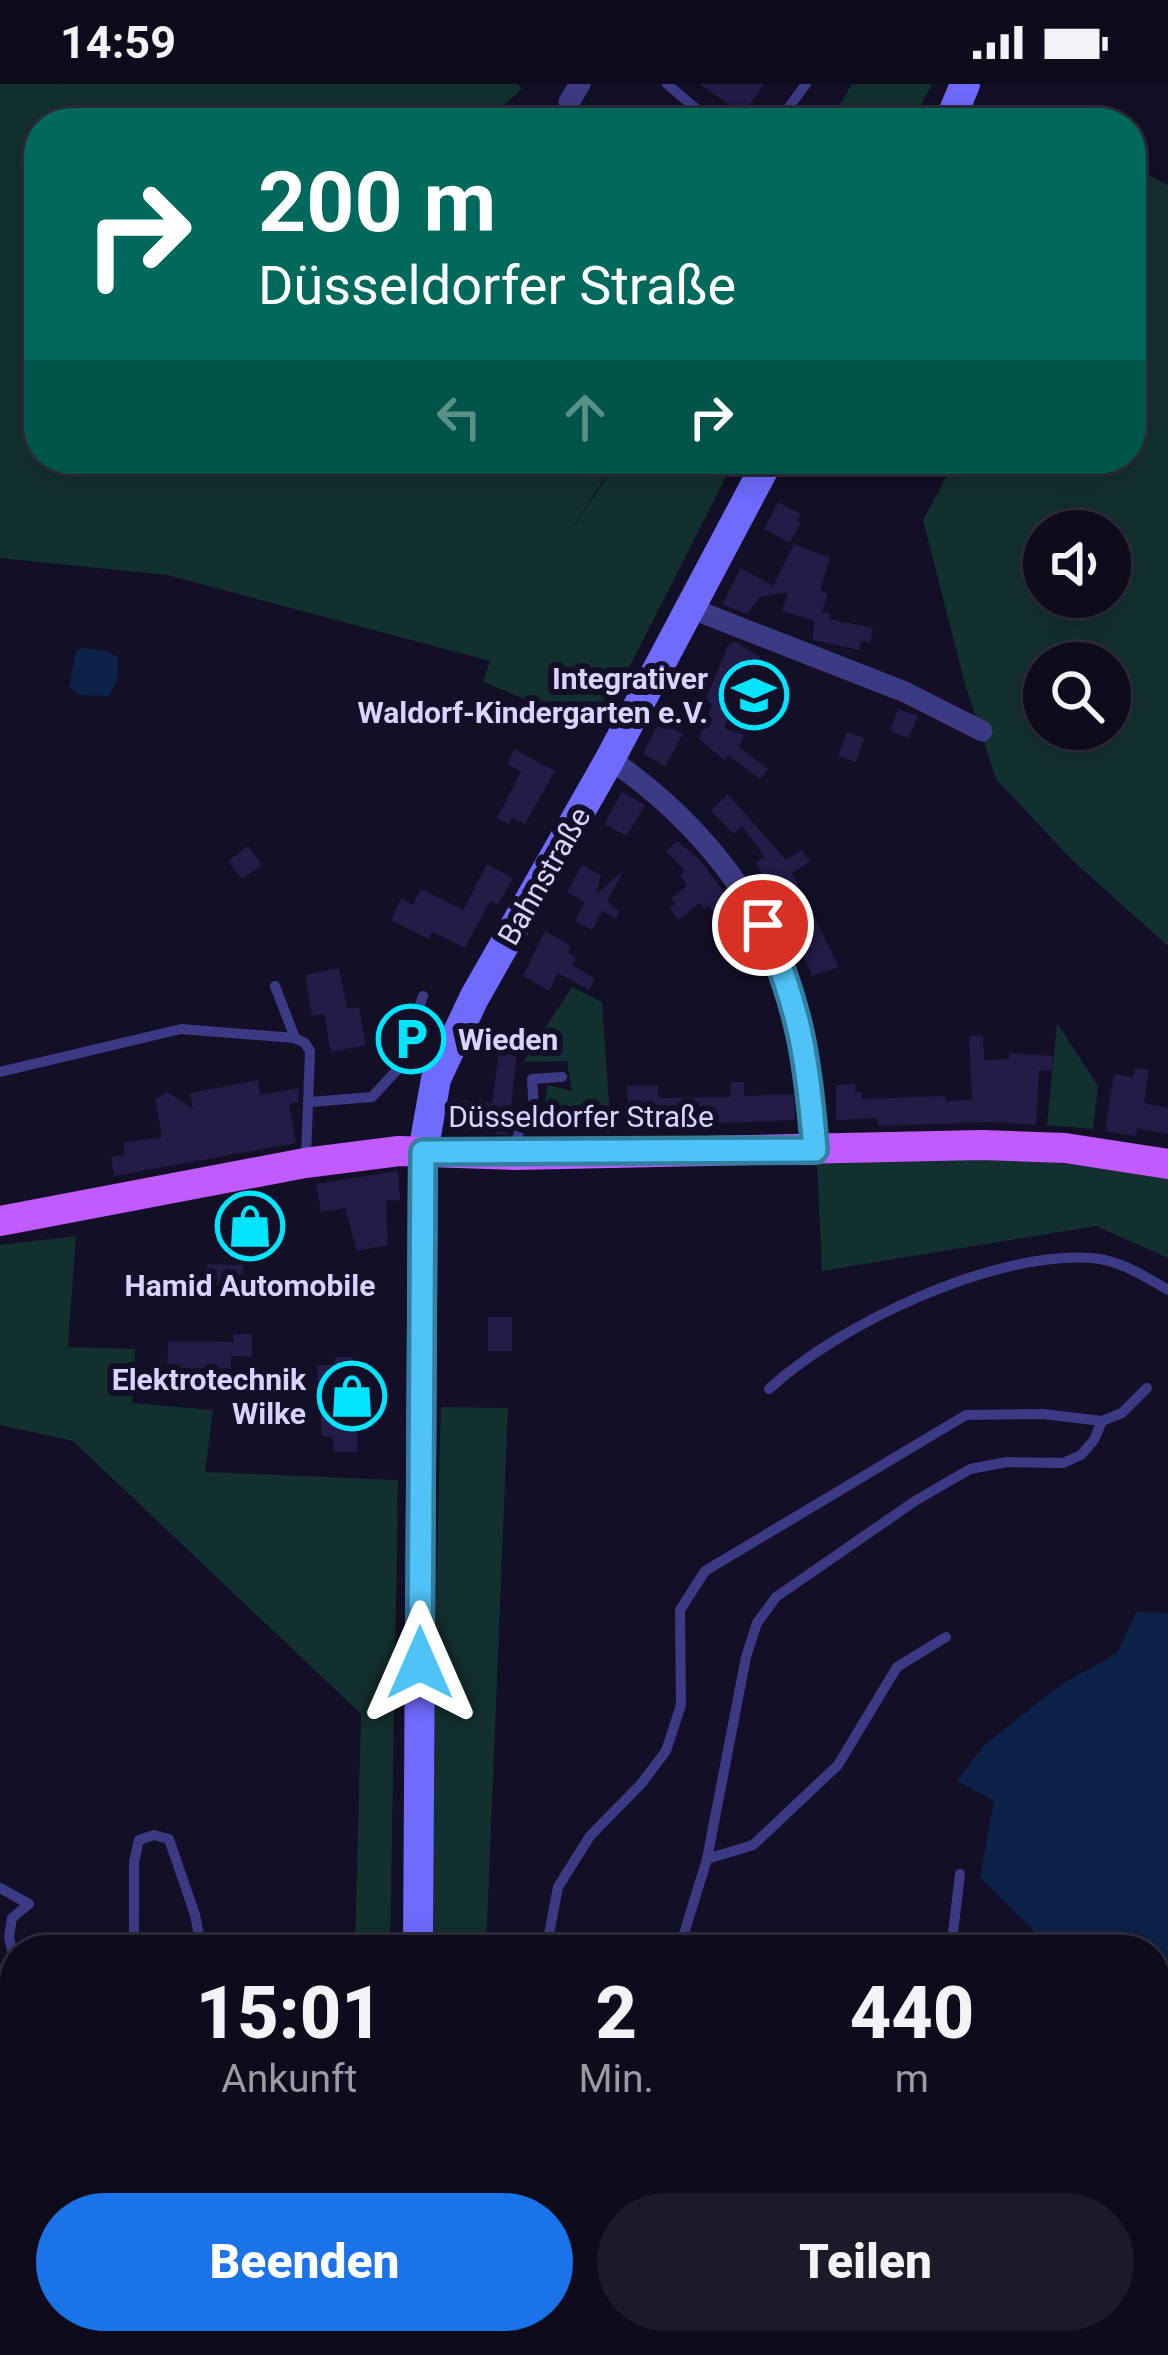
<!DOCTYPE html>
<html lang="de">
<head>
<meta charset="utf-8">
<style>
	body { margin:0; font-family:Roboto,sans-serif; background:#1c1929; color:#f1f3f6; height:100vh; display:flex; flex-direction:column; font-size:45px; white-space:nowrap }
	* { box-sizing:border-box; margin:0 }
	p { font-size:39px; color:#9b9ba3 }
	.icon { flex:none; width:66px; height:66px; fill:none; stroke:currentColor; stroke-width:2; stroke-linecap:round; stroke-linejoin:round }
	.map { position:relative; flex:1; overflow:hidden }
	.side { position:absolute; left:0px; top:1851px; width:1170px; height:420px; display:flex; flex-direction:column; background:#0e0b1c; border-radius:48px 48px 0 0; box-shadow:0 6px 30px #0003,0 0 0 3px #2e2b3b }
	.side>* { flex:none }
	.banner { position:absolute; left:24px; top:24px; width:1122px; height:366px; border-radius:48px; box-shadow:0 6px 30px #0003,0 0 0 3px #2e2b3b; background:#00695c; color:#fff; overflow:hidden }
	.controls { position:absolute; left:1023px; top:426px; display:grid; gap:24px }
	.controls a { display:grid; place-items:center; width:108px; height:108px; border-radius:50%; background:#0e0b1c; box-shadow:0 6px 30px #0003,0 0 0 3px #2e2b3b; font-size:60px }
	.pin { position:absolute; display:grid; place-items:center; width:102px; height:102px; color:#fff; margin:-51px; border:6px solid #fff; border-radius:50%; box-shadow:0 3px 12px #0007 }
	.me { position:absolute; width:132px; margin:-66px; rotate:0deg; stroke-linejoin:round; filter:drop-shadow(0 0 9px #0008) }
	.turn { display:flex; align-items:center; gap:42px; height:252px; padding:0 36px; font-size:54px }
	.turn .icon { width:156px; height:156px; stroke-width:2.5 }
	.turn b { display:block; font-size:84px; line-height:102px }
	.lanes { display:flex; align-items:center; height:114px; padding:0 36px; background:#0003; justify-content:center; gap:60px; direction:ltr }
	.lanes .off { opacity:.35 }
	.eta { display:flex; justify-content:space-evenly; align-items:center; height:204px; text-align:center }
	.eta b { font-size:72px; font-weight:800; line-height:84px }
	.action { display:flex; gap:24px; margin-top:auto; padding:24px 36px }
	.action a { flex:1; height:138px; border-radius:72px; background:#1a73e8; color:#fff; font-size:48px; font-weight:800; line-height:138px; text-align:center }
	.action a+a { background:#1c1929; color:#f1f3f6 }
	.status { display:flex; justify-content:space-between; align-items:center; height:84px; padding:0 60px; background:#0e0b1c; direction:ltr }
	.status svg { height:33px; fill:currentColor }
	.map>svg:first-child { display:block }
	.green { fill:#12302f; fill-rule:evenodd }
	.water { fill:#0c2248 }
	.building { fill:#241b47 }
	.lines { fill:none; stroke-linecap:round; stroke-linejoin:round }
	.service { stroke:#3d3a85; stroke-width:10 }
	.minor { stroke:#3d3a85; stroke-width:21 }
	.secondary { stroke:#6f6bff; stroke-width:30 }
	.primary { stroke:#c25bff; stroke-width:30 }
	.route-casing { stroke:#337fa1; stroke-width:30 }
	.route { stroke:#4fc3f7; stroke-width:21 }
	.labels { text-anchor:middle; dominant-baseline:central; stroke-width:12; stroke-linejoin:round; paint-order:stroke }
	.poi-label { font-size:30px; font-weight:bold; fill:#d9d4ff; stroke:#130f26; text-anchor:end }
	.street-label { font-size:30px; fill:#d9d4ff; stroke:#130f26 }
</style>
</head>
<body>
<div class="status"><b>14:59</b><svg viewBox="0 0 49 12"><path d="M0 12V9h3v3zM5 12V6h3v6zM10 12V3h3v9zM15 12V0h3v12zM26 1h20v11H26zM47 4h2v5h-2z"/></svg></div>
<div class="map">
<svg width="1168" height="2271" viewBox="0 0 1168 2271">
	<rect width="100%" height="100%" fill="#130f26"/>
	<g class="green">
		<path d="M0,0h517l5,5 -38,34h-445v336h578l-53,82 55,-82h116l-137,270 -115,-47 7,-21 -323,-86 -167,-17z"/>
		<path d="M852,0h80l-20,39h-83z"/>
		<path d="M1131,82l37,19v761l-96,-86 -76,-81 -31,-95 -42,-164 33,-61h175zM1044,447h66v66h-66zM1044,579h66v66h-66z"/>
		<path d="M572,903l30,15 9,132 -33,-8 -38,4 8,-45 24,6 -5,-30 -44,1z"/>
		<path d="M1057,939l41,63 -5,43 -46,-4z"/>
		<path d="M980,1071l125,13 63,11v79l-72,-32 -274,45 -5,-109z"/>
		<path d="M76,1152l-8,111 67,2 -3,54 81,7 -8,62 193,8 -8,470h-35l6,-236 -288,-273 -73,-16v-180z"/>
		<path d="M441,1323l67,1 -22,542h-52l-1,-235z"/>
		<path d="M433,2256h98l9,15h-108z"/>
	</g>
	<g class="water">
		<path d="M81,564l27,3 10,7 -1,23 -8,15 -29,-1 -11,-8 7,-36z"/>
		<path d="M1136,1528l32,1v488l-13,2v-153h-102l-73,-73 14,-76 -37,-20 27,-36 75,-59 58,-33z"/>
	</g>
	<g class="building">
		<path d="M699,0h65l-21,30z"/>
		<path d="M778,418l23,12 -4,7 4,2 -11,20 -26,-14z"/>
		<path d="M794,460l36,14 -10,33 8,2 -6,19 9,2 -2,5 44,9 -3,15 -9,-2 -1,9 -47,-10 1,-19 -32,-10 6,-19 -28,5 -13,17 -25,-10 19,-36 32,18z"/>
		<path d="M734,557l26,16 -6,17 12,2 -11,28 -19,-7 -12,31 20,7 -5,12 29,22 -8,10 -32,-24 -4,5 -25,-21 13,-35 -7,-3 23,-56z"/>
		<path d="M898,625l20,7 -9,22 -19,-7z"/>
		<path d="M659,638l24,12 -18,32 -22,-12z"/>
		<path d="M847,648l17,6 -8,24 -18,-6z"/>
		<path d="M514,665l41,22 -30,53 -13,-6 -3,6 -12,-6 24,-46 -14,-8z"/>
		<path d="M622,708l23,13 -18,31 -23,-12z"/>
		<path d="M728,710l58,66 16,-10 8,12 -18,11 47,94 -27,9 -18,-45 9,-4 -17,-33 -9,5 -22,-36 10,-6 -23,-31 -9,8 -22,-24z"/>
		<path d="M677,757l23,19 25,34 -3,3 24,33 17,34 -22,10 -17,-32 8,-4 -23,-32 -5,3 -4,-6 -22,17 -8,-12 5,-4 -4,-6 16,-12 -7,-11 5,-4 -19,-20z"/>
		<path d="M248,762l14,19 -20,14 -14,-18z"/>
		<path d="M487,780l26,14 -15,27 -8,-4 -25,47 -33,-16 -3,7 -38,-19 10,-21 12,6 8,-16 42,21z"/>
		<path d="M582,781l19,10 -5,19 27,-23 -16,31 13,10 -4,7 -14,-8 -10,19 -17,-9 10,-19 -18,-10z"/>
		<path d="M545,847l26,15 -3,6 8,5 -4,8 23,13 -6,12 -31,-17 -9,18 -26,-15z"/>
		<path d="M339,884l8,41 12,-2 7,38 -35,7 -7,-38 -12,2 -7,-41z"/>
		<path d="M983,951l1,25 25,-1v-6l44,3 -1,15 -13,-1 -3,55 -45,-3 -113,4v-8l-42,2v-35l19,-1v8h7v7l83,-3 1,5 26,-1 -3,-64z"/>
		<path d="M499,966l18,2 -9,83 -60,-5 4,-31 40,4z"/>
		<path d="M1135,984l14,2 -5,33 24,5v26l-31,-6 -2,8 -30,-5 9,-57 19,3z"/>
		<path d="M258,996l2,15 39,-7 -1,14 -9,2 7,39 -182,33 -3,-19 14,-2 -2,-12 39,-6 -7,-38 12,-7 26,17 -3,-16z"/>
		<path d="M730,998h14v14l50,-2 1,26 -137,6v-8l-29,1 -2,-33 31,-1v13l73,-1z"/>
		<path d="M398,1087l2,29 -14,1 2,44 -31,6 -12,-43 -24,4 -5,-28z"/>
		<path d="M252,1113l6,28 28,-6 -5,22 -35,7 -10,-48z"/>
		<path d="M207,1180l36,1 -1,33h-36z"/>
		<rect x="488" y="1233" width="24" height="34"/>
		<path d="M233,1250h19v23l-21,-1v32h-52v-11h-12l1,-36 65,1z"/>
		<path d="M335,1273h18v9h4v86h-24v-15l-11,-1 -5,-71h18z"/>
	</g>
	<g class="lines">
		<g class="service">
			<path d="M667,0l46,39"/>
			<path d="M553,39l16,-21"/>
			<path d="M777,39l29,-39"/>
			<path d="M275,902l20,52 10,5 5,8 -4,106"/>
			<path d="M0,988l181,-43 114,9"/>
			<path d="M310,1018l62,-5 25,-27 26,-74"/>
			<path d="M516,1067l3,-22 15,-19 -2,-31 30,-2"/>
			<path d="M769,1305c70,-65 225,-138 322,-131 29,2 53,18 77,32"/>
			<path d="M707,1775l46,-14 85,-80 59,-98 49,-30"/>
			<path d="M0,1804l29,16 -17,14 -3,19 6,26"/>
			<path d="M134,1866v-88l5,-22 15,-5 15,4 26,76 7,35"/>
			<path d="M546,1866l12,-63 32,-51 51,-52 25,-33 15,-46 -1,-95 25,-39 261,-156 77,-1 59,7 20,-8 25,-25"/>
			<path d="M679,1866l28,-91 39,-202 11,-34 19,-26 139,-96 55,-32 37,-7 56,1 18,-8 13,-15 8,-19"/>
			<path d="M951,1866l9,-76"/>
			<path d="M1155,2170l13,-1"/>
			<path d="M192,2271l1,-15"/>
		</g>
		<g class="minor">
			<path d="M569,18l11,-18"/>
			<path d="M690,524l215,84 77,39"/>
			<path d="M610,675c90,62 165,154 190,263 10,42 11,85 15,128"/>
		</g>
		<g class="secondary">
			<path d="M949,39l16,-39"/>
			<path d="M418,1866l5,-798 13,-73 38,-81 136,-239 159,-300"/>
			<path d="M416,2271l1,-15"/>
		</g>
		<path class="primary" d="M0,1137l305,-58 94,-12 117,4 466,-10 83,3 103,16"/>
	</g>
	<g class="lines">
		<defs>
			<path id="route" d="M420,1579l3,-511 392,-2c-7,-88 -15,-144 -52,-225"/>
		</defs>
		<use href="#route" class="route-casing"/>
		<use href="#route" class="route"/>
	</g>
	<defs>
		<symbol id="school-ring" viewBox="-11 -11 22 22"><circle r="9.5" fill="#130f26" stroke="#00e5ff" stroke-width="1.5"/><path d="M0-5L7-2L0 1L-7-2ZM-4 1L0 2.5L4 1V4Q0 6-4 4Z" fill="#00e5ff"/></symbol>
		<symbol id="parking-ring" viewBox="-11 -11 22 22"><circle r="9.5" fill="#130f26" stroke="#00e5ff" stroke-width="1.5"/><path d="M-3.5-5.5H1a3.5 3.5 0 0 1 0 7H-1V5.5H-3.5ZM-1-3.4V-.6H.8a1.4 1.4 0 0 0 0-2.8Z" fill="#00e5ff"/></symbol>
		<symbol id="shop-ring" viewBox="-11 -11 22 22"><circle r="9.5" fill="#130f26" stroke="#00e5ff" stroke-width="1.5"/><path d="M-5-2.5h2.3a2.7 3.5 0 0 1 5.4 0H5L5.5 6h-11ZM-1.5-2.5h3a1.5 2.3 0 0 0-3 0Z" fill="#00e5ff"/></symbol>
	</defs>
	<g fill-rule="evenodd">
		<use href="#school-ring" x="716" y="573" width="76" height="76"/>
		<use href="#parking-ring" x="373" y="917" width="76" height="76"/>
		<use href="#shop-ring" x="212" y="1104" width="76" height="76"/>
		<use href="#shop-ring" x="314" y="1274" width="76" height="76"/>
	</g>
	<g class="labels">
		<g class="poi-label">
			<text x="708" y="594">Integrativer<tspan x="708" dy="34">Waldorf-Kindergarten e.V.</tspan></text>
			<text x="458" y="955" text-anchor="start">Wieden</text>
			<text x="250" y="1201" text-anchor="middle">Hamid Automobile</text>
			<text x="306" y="1295">Elektrotechnik<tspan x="306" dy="34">Wilke</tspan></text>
		</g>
		<g class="street-label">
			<text transform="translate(544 792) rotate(-60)">Bahnstraße</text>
			<text x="581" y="1032">Düsseldorfer Straße</text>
		</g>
	</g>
</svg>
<div class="controls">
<a><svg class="icon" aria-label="sound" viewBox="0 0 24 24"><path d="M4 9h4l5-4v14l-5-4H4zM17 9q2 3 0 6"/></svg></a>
<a><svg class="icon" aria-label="search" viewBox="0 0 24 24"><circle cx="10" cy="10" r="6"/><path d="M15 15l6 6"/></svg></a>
</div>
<div class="pin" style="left:763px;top:841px;background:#d93025"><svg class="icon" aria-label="arrive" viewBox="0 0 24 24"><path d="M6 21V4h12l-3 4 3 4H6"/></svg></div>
<svg class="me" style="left:420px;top:1579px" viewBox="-20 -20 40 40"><path d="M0-17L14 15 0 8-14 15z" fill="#4fc3f7" stroke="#fff" stroke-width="4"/></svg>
<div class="banner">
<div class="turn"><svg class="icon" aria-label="right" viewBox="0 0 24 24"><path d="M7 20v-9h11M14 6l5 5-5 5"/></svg><div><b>200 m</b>Düsseldorfer Straße</div></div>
<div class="lanes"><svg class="icon off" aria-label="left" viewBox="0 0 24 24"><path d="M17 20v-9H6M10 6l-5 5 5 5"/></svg><svg class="icon off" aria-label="ahead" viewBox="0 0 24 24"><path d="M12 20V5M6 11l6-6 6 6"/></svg><svg class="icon" aria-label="right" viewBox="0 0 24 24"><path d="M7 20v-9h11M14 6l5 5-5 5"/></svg></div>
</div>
<section class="side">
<div class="eta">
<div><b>15:01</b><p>Ankunft</p></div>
<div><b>2</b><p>Min.</p></div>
<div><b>440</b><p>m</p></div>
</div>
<div class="action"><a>Beenden</a><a>Teilen</a></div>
</section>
</div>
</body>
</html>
